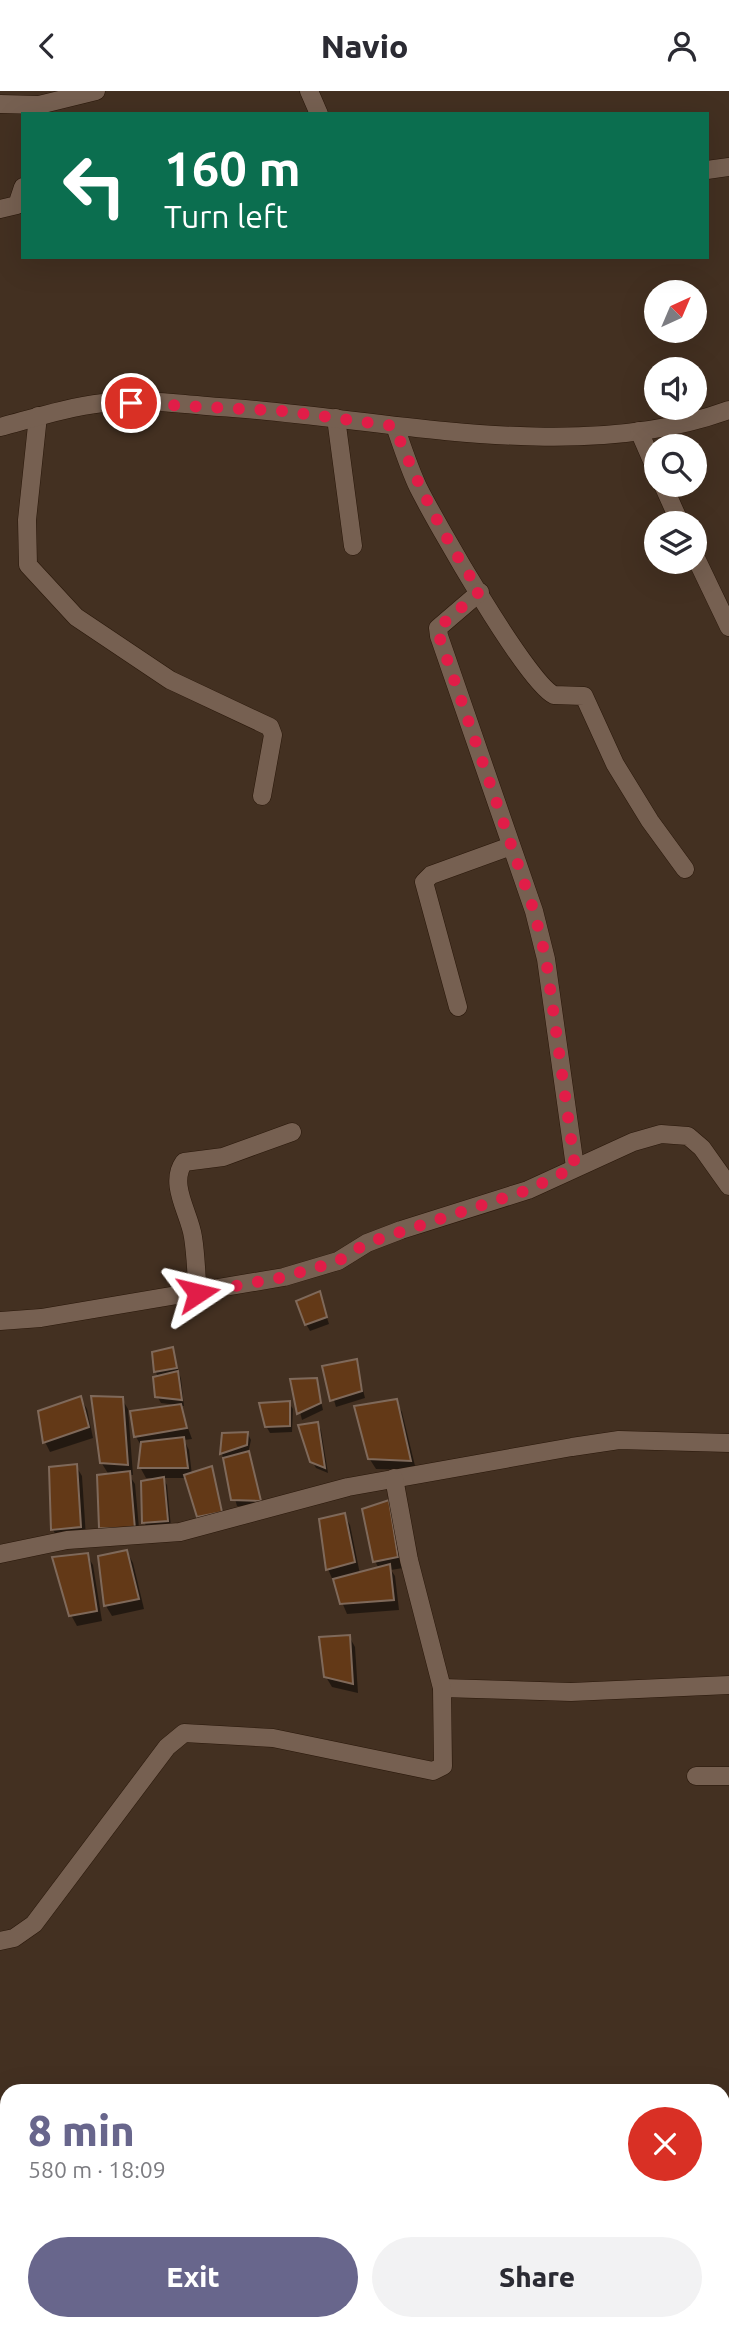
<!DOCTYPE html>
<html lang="en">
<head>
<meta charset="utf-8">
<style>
	body { margin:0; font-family:Ubuntu,sans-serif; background:#f2f2f3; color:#2b2b33; height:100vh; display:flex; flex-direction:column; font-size:26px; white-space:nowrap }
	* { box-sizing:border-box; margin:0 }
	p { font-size:23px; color:#7c7c81 }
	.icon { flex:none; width:38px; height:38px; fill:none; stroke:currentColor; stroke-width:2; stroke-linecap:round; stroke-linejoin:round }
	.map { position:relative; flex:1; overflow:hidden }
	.side { position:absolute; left:0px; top:1993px; width:730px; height:247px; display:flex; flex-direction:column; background:#fff; border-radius:21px 21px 0 0; box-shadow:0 7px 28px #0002 }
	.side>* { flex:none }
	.guide { position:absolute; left:21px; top:21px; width:688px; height:147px; border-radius:0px; box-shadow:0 7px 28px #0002; background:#0b6e4f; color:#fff; overflow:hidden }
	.needle { width:46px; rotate:44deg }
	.controls { position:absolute; left:644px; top:189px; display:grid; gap:14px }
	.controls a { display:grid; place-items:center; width:63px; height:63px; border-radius:50%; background:#fff; box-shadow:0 7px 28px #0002; font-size:35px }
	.pin { position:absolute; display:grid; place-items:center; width:60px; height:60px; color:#fff; margin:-30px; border:4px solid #fff; border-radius:50%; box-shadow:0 2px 7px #0007 }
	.me { position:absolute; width:77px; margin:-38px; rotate:80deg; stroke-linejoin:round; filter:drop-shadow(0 0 5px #0008) }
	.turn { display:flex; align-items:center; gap:24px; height:147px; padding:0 28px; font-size:32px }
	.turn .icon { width:91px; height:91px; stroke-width:2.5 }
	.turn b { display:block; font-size:49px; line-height:60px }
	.round { display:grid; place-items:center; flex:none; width:74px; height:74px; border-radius:37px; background:#f2f2f3 }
	.overview { display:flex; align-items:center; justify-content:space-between; height:119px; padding:0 28px }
	h1 { font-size:42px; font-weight:800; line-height:52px; color:#68668c }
	.button { display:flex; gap:14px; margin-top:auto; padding:14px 28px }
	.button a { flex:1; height:80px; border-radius:42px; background:#68668c; color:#fff; font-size:28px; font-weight:800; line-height:80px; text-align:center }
	.button a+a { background:#f2f2f3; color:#2b2b33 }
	header { display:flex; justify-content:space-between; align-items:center; height:91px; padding:0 28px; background:#fff; font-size:32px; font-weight:800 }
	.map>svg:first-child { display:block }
	.shadow { fill:#0007 }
	.building { fill:#633917; stroke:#7f695a; stroke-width:2 }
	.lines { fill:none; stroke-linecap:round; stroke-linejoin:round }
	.minor-casing { stroke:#29170a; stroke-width:19 }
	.minor { stroke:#766051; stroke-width:18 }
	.route { stroke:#e11d48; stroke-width:12; stroke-dasharray:0 21.6 }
</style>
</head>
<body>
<header><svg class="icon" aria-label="back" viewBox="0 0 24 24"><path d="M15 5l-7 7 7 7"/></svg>Navio<svg class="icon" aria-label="person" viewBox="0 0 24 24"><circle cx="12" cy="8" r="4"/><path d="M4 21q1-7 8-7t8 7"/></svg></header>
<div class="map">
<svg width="729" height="2239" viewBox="0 0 729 2239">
	<rect width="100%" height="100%" fill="#433021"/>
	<g class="shadow">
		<path d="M319,1202l10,31 -19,7 -4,-7z"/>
		<path d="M172,1258l9,30 3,27h-4l12,33 -8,1 5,10 3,25 20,-7 12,50 -22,5 -15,-45h-24l4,7 4,42 -23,2 -4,-7 16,-44h-14l-6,-11 2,-20 -6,-10 -4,-24 45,-8 -16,-2 -4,-7 2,-18 -4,-7z"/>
		<path d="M356,1270l9,37 -29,9 -12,-40z"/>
		<path d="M316,1289l7,30 -21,10 -10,-39z"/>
		<path d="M81,1308l6,10 6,29 -43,14 -5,-10z"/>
		<path d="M122,1308l6,10 5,66h-4l6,9 5,55 -34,-1 -6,-10 9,-53 -8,-13z"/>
		<path d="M396,1310l6,11 14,58 -40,-1 -7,-11z"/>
		<path d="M289,1312l4,6 -1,23 -22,1 -4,-7z"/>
		<path d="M317,1333l4,6 7,43 -12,-5 -4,-7z"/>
		<path d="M248,1343l3,6 -3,13 15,54 -26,-1 -15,-52 2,-19z"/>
		<path d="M76,1375l6,10 4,61 -27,3 -6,-10 -2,-62z"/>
		<path d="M388,1411l6,11 9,55 -12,2 4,6 4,34 -52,4 -19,-45 16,-54 6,10 10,49 19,-5 -4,-8z"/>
		<path d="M127,1461l6,11 11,46 -32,7 -6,-10 -6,-48z"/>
		<path d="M87,1464l6,10 9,56 -25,5 -6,-11z"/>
		<path d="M349,1545l6,11 3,46 -26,-6 -6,-10z"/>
	</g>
	<g class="building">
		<path d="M320,1200l7,26 -22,8 -9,-24z"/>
		<path d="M173,1256l4,21 -23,4 -2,-20z"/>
		<path d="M357,1268l5,32 -32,10 -8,-35z"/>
		<path d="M178,1280l4,29 -27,-3 -2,-20z"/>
		<path d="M317,1287l4,25 -24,11 -7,-35z"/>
		<path d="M81,1305l8,31 -46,16 -5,-32z"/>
		<path d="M91,1305l32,1 5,68 -28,-2z"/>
		<path d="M397,1308l14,62 -43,-2 -14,-53z"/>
		<path d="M290,1310v25l-25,1 -6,-24z"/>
		<path d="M181,1313l6,24 -53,9 -4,-26z"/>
		<path d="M318,1331l7,46 -15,-6 -12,-37z"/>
		<path d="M248,1341l-1,13 -27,9 2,-21z"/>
		<path d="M184,1346l4,31h-50l3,-26z"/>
		<path d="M249,1360l12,50 -30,-1 -8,-42z"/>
		<path d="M77,1373l4,63 -30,3 -2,-63z"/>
		<path d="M212,1375l10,46 -25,5 -13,-42z"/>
		<path d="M130,1380l5,58 -36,-1 -2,-53z"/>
		<path d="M164,1386l4,44 -26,2 -1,-42z"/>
		<path d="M389,1409l9,57 -25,5 -11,-53z"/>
		<path d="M345,1422l10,49 -29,8 -7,-51z"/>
		<path d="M127,1459l12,49 -35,7 -6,-50z"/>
		<path d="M88,1462l9,58 -28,5 -17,-59z"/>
		<path d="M390,1473l4,36 -54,4 -7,-25z"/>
		<path d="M350,1544l3,49 -29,-7 -5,-40z"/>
	</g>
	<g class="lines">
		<defs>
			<g id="minor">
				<path d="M309,0l10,23"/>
				<path d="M0,13l39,1 57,-14"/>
				<path d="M707,79l22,-3"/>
				<path d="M0,118l17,-4 6,-18"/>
				<path d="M38,325l-11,104 1,45 48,52 94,63 100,47 3,8 -11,61"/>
				<path d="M336,327l17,128"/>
				<path d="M395,335c7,20 14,42 23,61 17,34 109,196 136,208l30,1 31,68 35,57 35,48"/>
				<path d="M0,336c34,-9 68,-20 103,-24 38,-5 79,1 116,4 161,10 355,60 510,3"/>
				<path d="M639,340l17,39"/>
				<path d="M663,394l17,38"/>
				<path d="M695,465l34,71"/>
				<path d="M480,501l-42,36 1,8 95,275 12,48 29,208"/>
				<path d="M458,916l-34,-125 7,-7 80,-29"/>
				<path d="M198,1202c-2,-19 -2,-38 -5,-56 -3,-23 -25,-53 -9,-75l39,-5 69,-25"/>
				<path d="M0,1230l41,-3 243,-41 54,-16 29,-18 34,-13 127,-40 105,-48 28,-8 27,2 14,12 27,38"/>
				<path d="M0,1463l67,-14 113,-8 168,-45 224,-40 47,-7 110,3"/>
				<path d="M442,1597l129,4 158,-7"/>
				<path d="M696,1685h33"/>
				<path d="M0,1850l14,-3 20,-14 133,-177 17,-14 89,5 160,33 10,-5 -1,-78 -33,-128 -15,-82"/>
				<path d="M0,2135l7,6"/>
				<path d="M723,2140l6,-2"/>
				<path d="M126,2233l8,6"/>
				<path d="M308,2239l25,-6"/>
			</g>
		</defs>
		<use href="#minor" class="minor-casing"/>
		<use href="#minor" class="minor"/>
	</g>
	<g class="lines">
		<path class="route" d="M131,312l153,8 110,15c24,59 50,113 86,165l-42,37 1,8 95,275 12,48 29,208 -47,23 -161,53 -29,18 -54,16 -86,16"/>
	</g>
</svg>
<div class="controls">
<a><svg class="needle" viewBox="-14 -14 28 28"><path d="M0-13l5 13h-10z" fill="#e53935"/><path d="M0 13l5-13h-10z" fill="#7c7c81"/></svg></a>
<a><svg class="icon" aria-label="sound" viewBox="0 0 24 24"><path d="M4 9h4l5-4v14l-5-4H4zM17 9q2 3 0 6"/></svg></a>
<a><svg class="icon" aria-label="search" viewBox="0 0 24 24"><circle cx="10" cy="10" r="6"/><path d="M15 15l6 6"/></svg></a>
<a><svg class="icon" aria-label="layers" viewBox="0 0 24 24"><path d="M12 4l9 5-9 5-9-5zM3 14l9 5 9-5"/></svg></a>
</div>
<div class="pin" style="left:131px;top:312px;background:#d93025"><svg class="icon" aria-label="arrive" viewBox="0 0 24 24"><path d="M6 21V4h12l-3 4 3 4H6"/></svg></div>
<svg class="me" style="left:198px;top:1202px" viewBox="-20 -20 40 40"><path d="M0-17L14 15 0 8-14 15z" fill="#e11d48" stroke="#fff" stroke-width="4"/></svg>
<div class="guide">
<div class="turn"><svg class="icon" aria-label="left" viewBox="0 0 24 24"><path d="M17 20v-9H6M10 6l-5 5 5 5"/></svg><div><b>160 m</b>Turn left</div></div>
</div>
<section class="side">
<div class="overview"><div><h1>8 min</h1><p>580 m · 18:09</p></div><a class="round" style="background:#d93025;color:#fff"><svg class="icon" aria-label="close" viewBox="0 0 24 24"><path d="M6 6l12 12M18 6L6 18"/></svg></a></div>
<div class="button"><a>Exit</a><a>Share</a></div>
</section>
</div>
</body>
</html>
